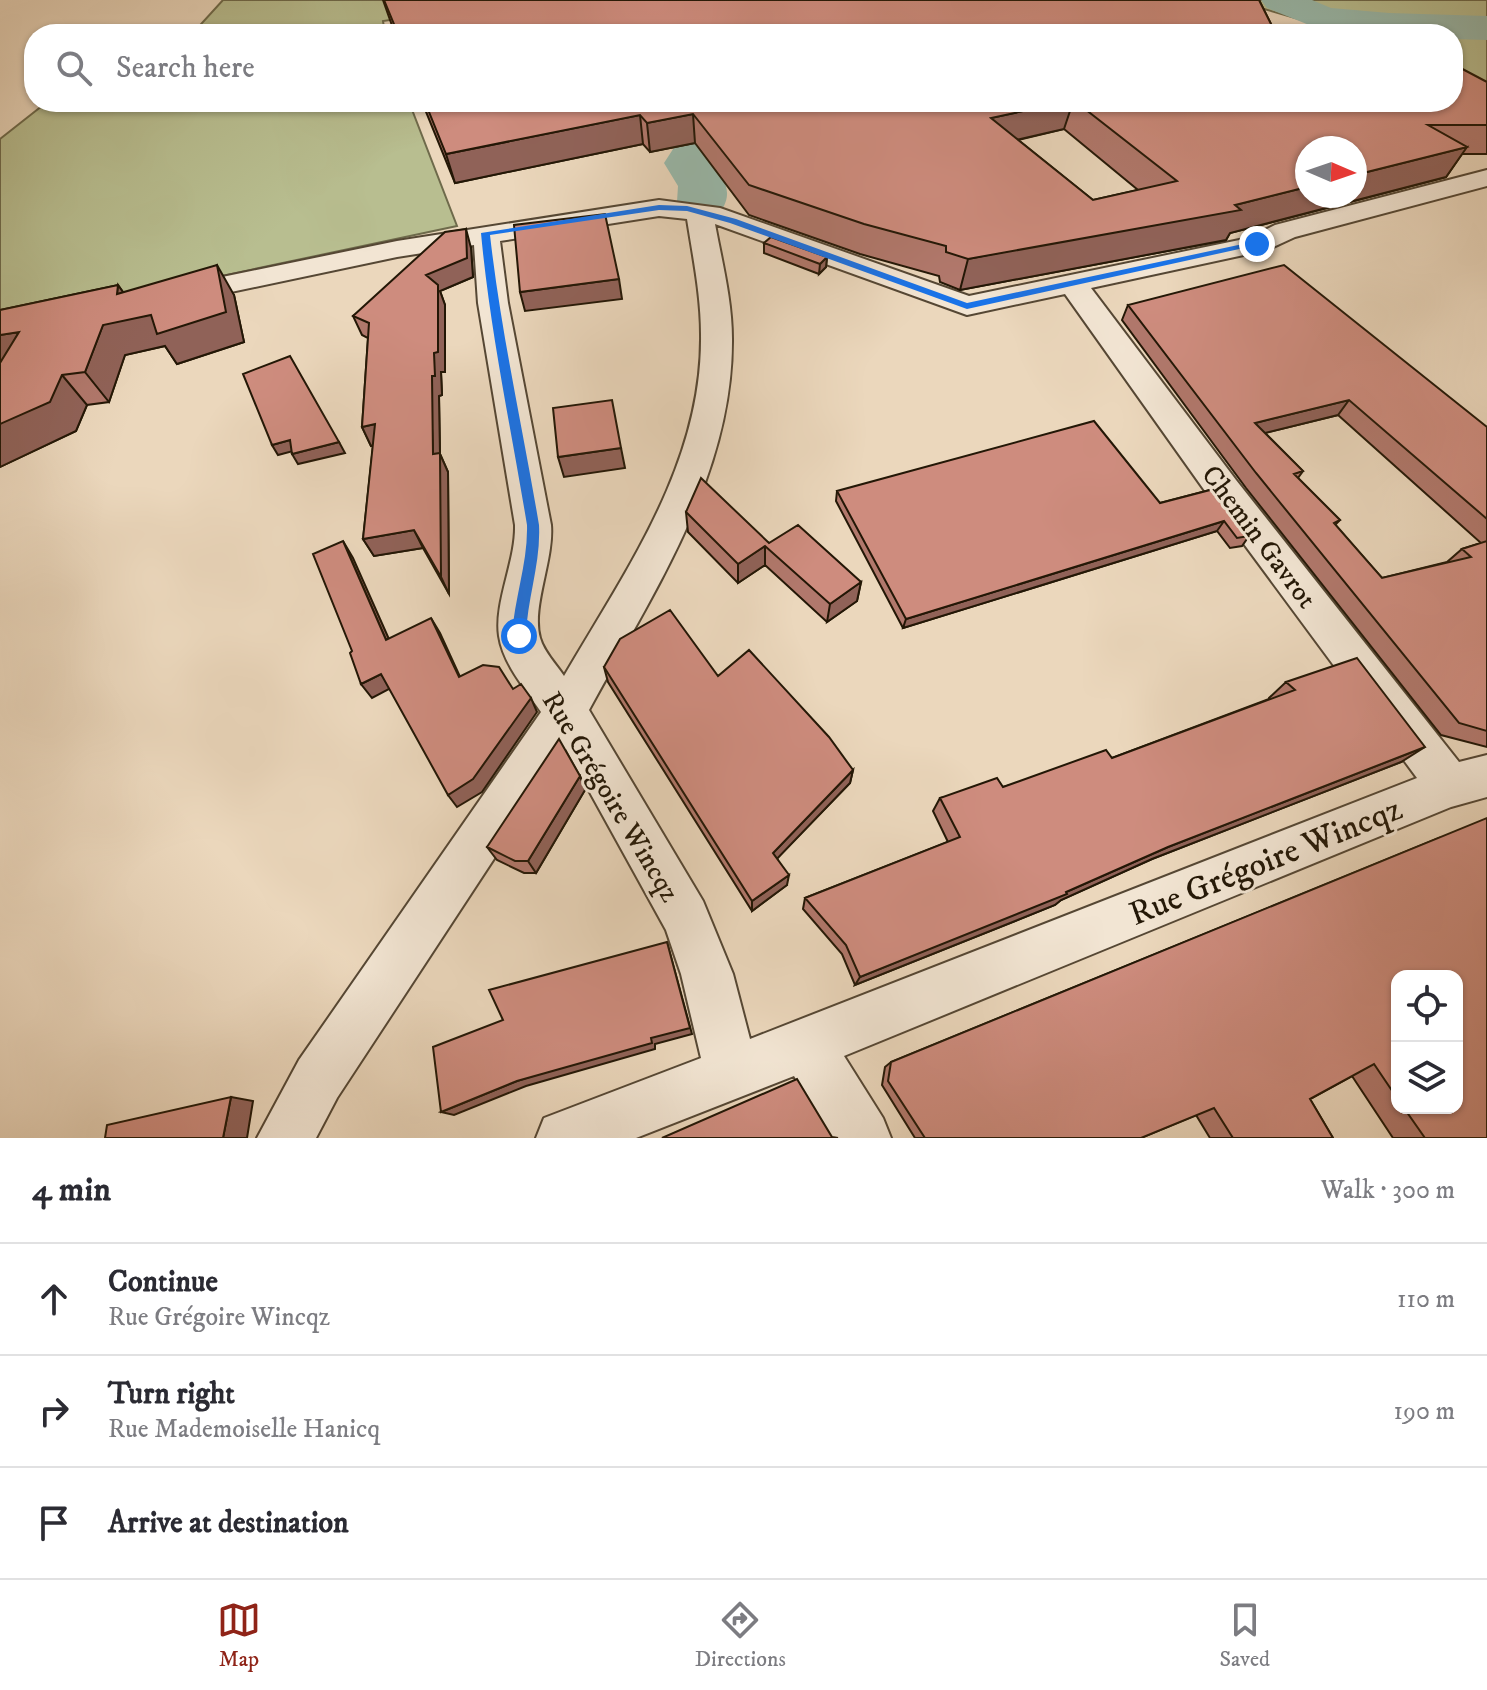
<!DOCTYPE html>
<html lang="en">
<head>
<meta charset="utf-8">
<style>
  body { margin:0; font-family:"IM FELL DW Pica",serif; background:#f2f2f3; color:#2b2b33 }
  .controls { position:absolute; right:24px; bottom:24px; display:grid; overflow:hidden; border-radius:16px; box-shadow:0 2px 6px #0004 }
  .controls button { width:72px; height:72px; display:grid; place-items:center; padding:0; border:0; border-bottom:2px solid #e1e1e2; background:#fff; color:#2b2b33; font:40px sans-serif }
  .compass { position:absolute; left:1295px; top:136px; width:72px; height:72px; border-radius:50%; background:#fff; box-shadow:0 2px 6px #0004; rotate:92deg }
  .stop { position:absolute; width:24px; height:24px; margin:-18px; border:6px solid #1a73e8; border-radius:50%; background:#fff }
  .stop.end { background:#1a73e8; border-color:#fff; box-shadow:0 2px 8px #0008 }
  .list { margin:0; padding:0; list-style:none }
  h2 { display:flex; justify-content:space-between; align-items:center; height:104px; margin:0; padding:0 32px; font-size:34px }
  h2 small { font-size:26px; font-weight:400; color:#7c7c81 }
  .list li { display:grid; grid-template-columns:52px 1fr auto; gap:24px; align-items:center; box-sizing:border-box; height:112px; padding:0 32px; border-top:2px solid #e1e1e2 }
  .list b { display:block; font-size:30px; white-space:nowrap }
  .list p { margin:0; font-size:26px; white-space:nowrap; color:#7c7c81 }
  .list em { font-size:26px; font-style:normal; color:#7c7c81 }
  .icon { flex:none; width:44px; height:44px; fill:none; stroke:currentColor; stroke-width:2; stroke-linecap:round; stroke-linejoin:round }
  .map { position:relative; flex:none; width:1487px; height:1138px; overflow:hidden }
  .search { position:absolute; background:#fff; box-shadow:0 2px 6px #0004; left:24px; right:24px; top:24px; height:88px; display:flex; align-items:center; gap:20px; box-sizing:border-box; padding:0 28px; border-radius:32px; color:#7c7c81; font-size:30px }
  .sheet { height:440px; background:#fff }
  nav { display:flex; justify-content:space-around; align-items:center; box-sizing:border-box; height:112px; border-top:2px solid #e1e1e2; background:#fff; font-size:22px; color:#7c7c81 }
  nav a { display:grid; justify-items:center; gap:4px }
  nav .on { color:#8f2418 }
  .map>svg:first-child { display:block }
  .green { fill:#b8be90; stroke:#6e6a4b; stroke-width:2 }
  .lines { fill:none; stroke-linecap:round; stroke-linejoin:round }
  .river { fill:#99baac; fill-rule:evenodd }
  .minor-casing { stroke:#554734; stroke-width:4 }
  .minor { fill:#f2e5d3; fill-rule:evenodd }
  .wall { fill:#b1786c; stroke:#231706; stroke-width:2; fill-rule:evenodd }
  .shaded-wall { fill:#906258; stroke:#231706; stroke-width:2 }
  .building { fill:#ce8c7e; stroke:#231706; stroke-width:2 }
  .route { fill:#1a73e8 }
  .labels { text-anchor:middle; stroke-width:6; stroke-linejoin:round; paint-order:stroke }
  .street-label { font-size:28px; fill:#231706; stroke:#f2e5d3 }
  .near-street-label { font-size:34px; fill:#231706; stroke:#f2e5d3 }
</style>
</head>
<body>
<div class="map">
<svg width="1487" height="1138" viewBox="0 0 1487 1138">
  <rect width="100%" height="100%" fill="#ebd7bc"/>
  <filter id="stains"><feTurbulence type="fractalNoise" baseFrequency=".0025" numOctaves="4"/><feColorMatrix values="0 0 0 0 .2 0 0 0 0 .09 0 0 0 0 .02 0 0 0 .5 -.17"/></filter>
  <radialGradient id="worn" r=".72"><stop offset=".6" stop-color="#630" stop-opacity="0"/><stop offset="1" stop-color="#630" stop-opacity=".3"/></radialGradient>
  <path class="green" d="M223,0H436L423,15L383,21L385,34H192Z
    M1233,0H1487V90L1453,70V34H1350Z
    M47,102H409L457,226L0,323V139Z"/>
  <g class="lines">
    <path class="river" d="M1261,0H1312L1331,8L1389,13L1487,16V40L1453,39V34L1324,31L1267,8Z
      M731,121L747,125L754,135L747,145L712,163C725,181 734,192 720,213L702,217L684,213L677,202L678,186L664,163L677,143Z"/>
    <defs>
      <path id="minor" d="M1487,170V186L1295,237L1267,250L1091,288L1236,480L1459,762L1487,755V797L1451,807L844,1056L883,1118L891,1138H831L794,1076L636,1138H536L544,1118L701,1058L681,974L666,930L566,749L337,1098L316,1138H257L299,1060L541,712C526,690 503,664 499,636C494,602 516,561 515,525L478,303L474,245L397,257L179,303L169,300L164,294L169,288L397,241L659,200L720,208L969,296L1249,238L1275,225ZM659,216L687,219C693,257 701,296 701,334C703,463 626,570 564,676C556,664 544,652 540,638C531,607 554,560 551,525L508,303L500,241ZM715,224L967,315L1065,294L1210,498L1417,778L750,1039L733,974L703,901L589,710C652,594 733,476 732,339C732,300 722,262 715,224Z"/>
    </defs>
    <use href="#minor" class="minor-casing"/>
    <use href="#minor" class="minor"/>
  </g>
  <path class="wall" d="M383,0H1259L1276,34H395Z
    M1487,82V154H1462L1446,177L1230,233L1226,240L960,290L940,282L939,276L860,254L749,215L695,143L650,152L643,144L455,183L422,102H1453ZM1064,129L1138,190L1093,200L1018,140Z
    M764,243L827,257L826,267L819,274L764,253Z
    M471,248L473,277L440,291L445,305V372H441L442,395L439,396L440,454L448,472L449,594L423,548L374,556L363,539L373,446H371L362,427L368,338L362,335L353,316Z
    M118,285L123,292L234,295L244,342L177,364L165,346L125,355L109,402L87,405L76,431L0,467V310Z
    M1128,305L1487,427V747L1441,735L1246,488L1122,320ZM1338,415L1481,543L1462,549L1447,562L1382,578L1335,525L1340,520L1298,478L1303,471L1265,433Z
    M1214,489L1249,536L1242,546L1230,548L1217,531L903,628L836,501L837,491L1160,503Z
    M686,512L769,543L861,582L857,601L827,622L765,565L738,583L688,532Z
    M604,667L718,676L853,770L850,783L777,858L787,885L752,911L608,682Z
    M1286,682L1401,762L1152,859L1061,900L1055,905L855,985L842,954L803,909L805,898L948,842L933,811L940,798L1003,787L1112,758L1269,699V698Z
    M580,776L585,790L536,873H524L497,860L487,847Z
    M1439,838L1487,1138H1393L1352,1076L1310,1099L1333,1138H1210L1196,1115L1141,1138H915L882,1085L885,1067L891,1062ZM1397,976L1457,1108H1397Z"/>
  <path class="shaded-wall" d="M1065,102H1073L1064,129L985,147L991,118Z
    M693,114L695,143L650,152L647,123Z
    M640,115L643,144L455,183L446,154Z
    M1467,147L1446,177L1230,233L1226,240L960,290L968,259L1235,205L1307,187V196H1355V175Z
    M466,229L471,248L473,277L440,291L445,305V372H441L442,395L439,396L440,454L448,472L449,594L441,577L433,454L426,275Z
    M827,257L826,267L819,274L820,264Z
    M217,265L234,295L244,342L177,364L165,346L125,355L109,402L85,372L103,325L117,294L118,285L139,315H151Z
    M619,279L622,299L525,311L520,292Z
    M19,332L0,368V335Z
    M62,375L87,405L76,431L0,467V424Z
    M1349,400L1338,415L1245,438L1255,423Z
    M375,424L384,443L371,446L362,427Z
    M290,440L297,450L278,455L272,445Z
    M339,442L345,453L298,464L292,454Z
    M621,448L625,468L564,477L558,457Z
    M1224,521L1217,531L903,628L906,619Z
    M414,530L423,548L374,556L363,539Z
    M343,541L353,558L396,655L386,640Z
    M765,546V565L738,583V564Z
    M861,582L857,601L827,622L830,604Z
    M431,618L440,633L467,692L459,677Z
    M381,674L391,688L372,698L361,684Z
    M531,698L537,712L482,792L457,807L448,795Z
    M1425,747L1401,762L1152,859L1061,900L1055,905L855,985L860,977L1066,892L1168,847Z
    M853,770L850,783L772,864L773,853Z
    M580,776L585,790L536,873L528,861Z
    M789,875L787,885L752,911V901Z
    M667,942L692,1034L655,1044V1049L526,1086L454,1115L441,1112L517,1081L651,1038Z
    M231,1097L253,1101L247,1138H223Z"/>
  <path class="building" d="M384,0H1259L1276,34H398Z
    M1453,64L1487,82V125H1428L1467,147L1355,175V148H1307V187L1235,205L1241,210L968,259L946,252V246L864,224L749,185L693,114L647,123L640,115L446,154L425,102H1065L991,118L1093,200L1177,181L1076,102H1453Z
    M605,214L619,279L520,292L514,225Z
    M466,229L467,258L426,275L438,285V352L434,353L435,376H432L433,454L440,453L441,577L414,530L363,539L375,424L362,427L369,323L353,316L445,232Z
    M771,237L827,257L820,264L764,243Z
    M217,265L226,312L157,334L151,315L103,325L85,372L62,375L50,402L0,424V363L19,332L0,335V310L118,285L117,294Z
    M1284,265L1487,427V519L1349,400L1255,423L1303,471L1294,474L1340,520L1334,523L1382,578L1471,557L1462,549L1487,541V731L1459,723L1256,473L1128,305Z
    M290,356L339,442L292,454L290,440L272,445L243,374Z
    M612,400L621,448L558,457L553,408Z
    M1094,421L1160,503L1214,489L1249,536L1237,538L1224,521L906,619L837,491Z
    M701,478L769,543L798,525L861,582L830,604L765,546L738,564L686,512Z
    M343,541L386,640L431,618L459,677L483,665L499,667L513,689L521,684L531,698L473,779L448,795L381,674L361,684L350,653L352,651L313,554Z
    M670,610L718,676L749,650L829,737L853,770L773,853L789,875L752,901L604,667L620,639Z
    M1357,658L1425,747L1168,847L1066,892L1067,894L860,977L846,945L805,898L960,837L940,798L997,778L1003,787L1106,750L1112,758L1295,690L1286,682Z
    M559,739L580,776L528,861H515L487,847Z
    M1487,818V1138H1425L1404,1108H1457V976H1397V1098L1374,1064L1310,1099L1333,1138H1233L1214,1108L1141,1138H925L888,1081L891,1062Z
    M667,942L690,1028L651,1038L652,1043L517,1081L441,1112L433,1047L503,1020L489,990Z
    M797,1079L832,1137L838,1138H662Z
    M231,1097L223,1138H105L107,1125Z"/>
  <path class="route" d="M659,205L687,206L736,219L967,303L1257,241L1262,244L967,309L730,223L687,211L659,210L490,235C501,333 523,429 539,525C541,563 527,599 526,636L519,642L512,636C514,599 528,563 527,525C511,428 490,331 481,233Z"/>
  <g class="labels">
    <g class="street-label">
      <text transform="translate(1260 536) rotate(53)" y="10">Chemin Gavrot</text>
      <text transform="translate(612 796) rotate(59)" y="10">Rue Grégoire Wincqz</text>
    </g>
    <g class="near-street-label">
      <text transform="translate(1265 860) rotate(-22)" y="12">Rue Grégoire Wincqz</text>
    </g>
  </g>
  <rect width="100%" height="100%" filter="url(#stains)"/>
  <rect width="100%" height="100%" fill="url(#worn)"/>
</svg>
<div class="controls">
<button><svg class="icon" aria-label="locate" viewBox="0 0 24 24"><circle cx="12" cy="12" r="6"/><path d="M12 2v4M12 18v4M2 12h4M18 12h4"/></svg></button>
<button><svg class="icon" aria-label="layers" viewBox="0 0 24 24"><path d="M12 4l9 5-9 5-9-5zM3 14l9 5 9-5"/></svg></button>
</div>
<svg class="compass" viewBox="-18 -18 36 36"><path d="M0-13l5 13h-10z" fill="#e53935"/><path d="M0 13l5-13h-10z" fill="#7c7c81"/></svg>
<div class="stop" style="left:519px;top:636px"></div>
<div class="stop end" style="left:1257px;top:244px"></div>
<div class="search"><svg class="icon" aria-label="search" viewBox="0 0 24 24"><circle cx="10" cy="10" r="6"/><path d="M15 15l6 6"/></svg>Search here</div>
</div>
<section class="sheet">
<h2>4 min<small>Walk · 300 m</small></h2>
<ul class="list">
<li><svg class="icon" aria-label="ahead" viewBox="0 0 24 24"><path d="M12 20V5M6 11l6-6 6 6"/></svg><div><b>Continue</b><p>Rue Grégoire Wincqz</p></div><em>110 m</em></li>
<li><svg class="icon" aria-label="right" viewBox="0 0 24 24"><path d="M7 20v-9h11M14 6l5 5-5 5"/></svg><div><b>Turn right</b><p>Rue Mademoiselle Hanicq</p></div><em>190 m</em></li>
<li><svg class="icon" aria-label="arrive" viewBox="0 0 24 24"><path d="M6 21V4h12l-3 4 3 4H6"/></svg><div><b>Arrive at destination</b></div></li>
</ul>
</section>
<nav>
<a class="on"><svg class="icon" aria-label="map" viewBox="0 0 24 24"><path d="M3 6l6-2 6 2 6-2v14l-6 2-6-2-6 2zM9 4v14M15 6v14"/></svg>Map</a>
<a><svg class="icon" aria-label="directions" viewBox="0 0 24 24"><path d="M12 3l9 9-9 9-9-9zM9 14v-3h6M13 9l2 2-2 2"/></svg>Directions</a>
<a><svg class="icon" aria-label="saved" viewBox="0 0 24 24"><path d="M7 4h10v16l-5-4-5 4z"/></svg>Saved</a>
</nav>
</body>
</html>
